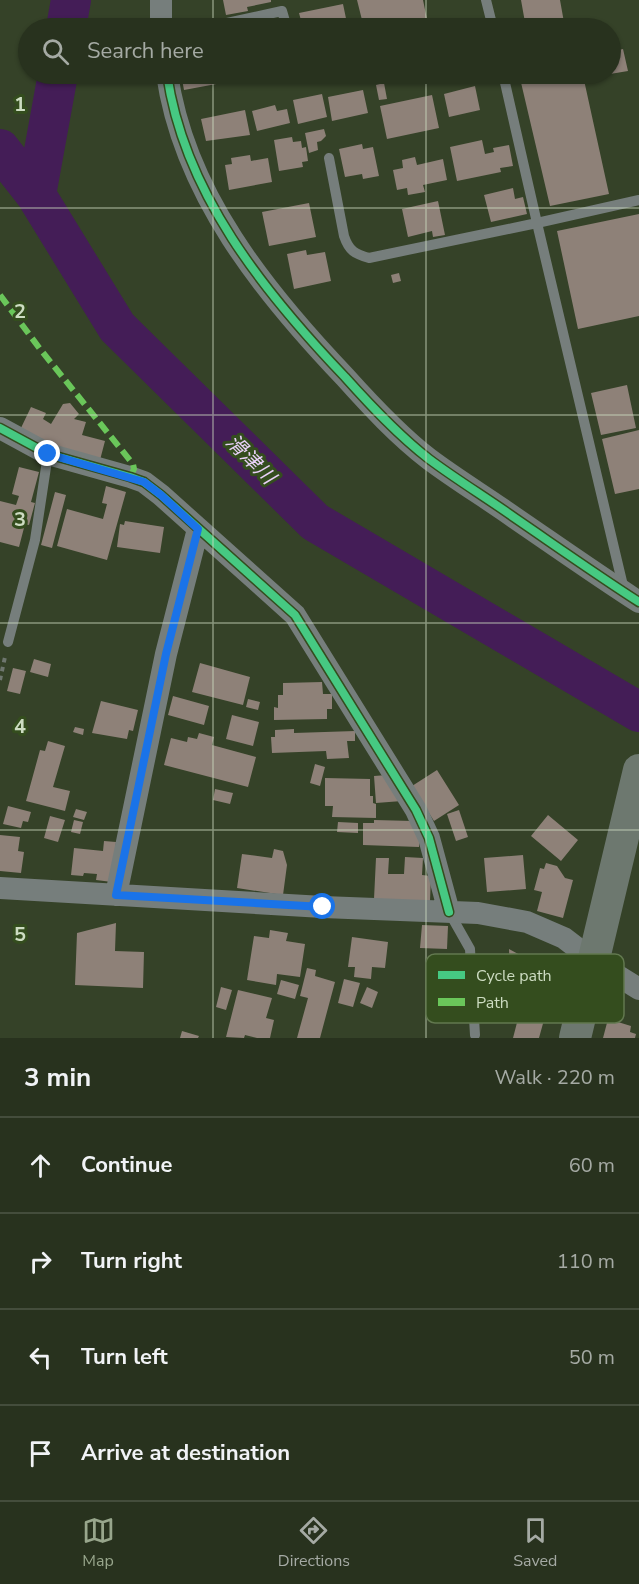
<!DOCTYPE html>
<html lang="en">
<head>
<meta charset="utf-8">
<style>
  body { margin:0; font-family:"Nunito Sans","Noto Sans JP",sans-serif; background:#343e2b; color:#f1f3f6 }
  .stop { position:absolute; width:18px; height:18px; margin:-14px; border:4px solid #1a73e8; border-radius:50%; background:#fff }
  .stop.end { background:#1a73e8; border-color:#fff; box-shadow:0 2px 6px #0008 }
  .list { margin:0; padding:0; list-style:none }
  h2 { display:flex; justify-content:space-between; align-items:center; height:78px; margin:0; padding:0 24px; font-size:26px }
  h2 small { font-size:20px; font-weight:400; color:#a5aaa4 }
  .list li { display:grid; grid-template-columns:39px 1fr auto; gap:18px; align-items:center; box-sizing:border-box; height:96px; padding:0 24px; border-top:2px solid #444d3c }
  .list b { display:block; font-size:22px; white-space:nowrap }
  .list em { font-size:20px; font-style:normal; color:#a5aaa4 }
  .icon { flex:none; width:33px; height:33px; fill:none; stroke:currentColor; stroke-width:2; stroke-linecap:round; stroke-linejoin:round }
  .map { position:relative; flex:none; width:639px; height:1038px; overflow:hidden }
  .search { position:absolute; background:#28321e; box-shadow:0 2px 4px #0004; left:18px; right:18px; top:18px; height:66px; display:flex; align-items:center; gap:15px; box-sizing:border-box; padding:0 21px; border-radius:33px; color:#a5aaa4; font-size:22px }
  .sheet { height:462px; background:#28321e }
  nav { display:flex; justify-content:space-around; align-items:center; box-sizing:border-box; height:84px; border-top:2px solid #444d3c; background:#28321e; font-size:16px; color:#a5aaa4 }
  nav a { display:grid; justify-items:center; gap:3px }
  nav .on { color:#98a68c }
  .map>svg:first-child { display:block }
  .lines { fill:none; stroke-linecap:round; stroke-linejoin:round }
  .river { stroke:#441d57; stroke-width:40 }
  .building { fill:#8e8178 }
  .path { stroke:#6e766e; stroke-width:4; stroke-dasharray:4.5 4.5; stroke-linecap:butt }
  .lane { stroke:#767e7c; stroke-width:10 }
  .street { stroke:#767e7c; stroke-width:22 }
  .secondary { stroke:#6d786f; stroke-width:32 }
  .quiet { stroke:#6ac65a; stroke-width:6; stroke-dasharray:12 6; stroke-linecap:butt }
  .cycleway-casing { stroke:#344d1e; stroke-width:11 }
  .cycleway { stroke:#46c982; stroke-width:8 }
  .route { stroke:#1a73e8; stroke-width:8 }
  .grid { fill:none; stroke:#cddcc2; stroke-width:1.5; stroke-opacity:0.55 }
  .labels { text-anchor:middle; stroke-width:6; stroke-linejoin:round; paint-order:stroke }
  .water-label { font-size:20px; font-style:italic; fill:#e9d1f8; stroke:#344d1e }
  .key { fill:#344d1e; stroke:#62784f; stroke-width:1.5 }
  .key-label { font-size:16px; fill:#cddcc2 }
  .grid-label { font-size:20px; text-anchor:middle; font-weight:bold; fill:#cddcc2; stroke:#344d1e; stroke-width:6; stroke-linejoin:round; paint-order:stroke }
</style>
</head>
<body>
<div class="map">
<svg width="639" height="1038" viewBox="0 0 639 1038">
  <rect width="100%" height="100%" fill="#354228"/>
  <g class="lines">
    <path class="river" d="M66,28L71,0
      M0,149L36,195L117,327L315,522L639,712
      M36,195L58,74"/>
  </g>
  <path class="building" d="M223,0H271V2L247,7L248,11L226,15Z
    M357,0H423L428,24L408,28H364Z
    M521,0H560L565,28H526Z
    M343,4L348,28H303L299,13Z
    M623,49L628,71L610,74V52Z
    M181,74H242L243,79L184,90Z
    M519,74H605L566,81V84L584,80L609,194L550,206Z
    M384,83L387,99L379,100L376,85Z
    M475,86L480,110L449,117L444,94Z
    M363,90L368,113L332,121L328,97Z
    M322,94L327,117L298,124L293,100Z
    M432,95L439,128L387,139L380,106Z
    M275,105L277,111L287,109L290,123L257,131L252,111Z
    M245,110L250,135L206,141L201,119Z
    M324,129L326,136L321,141L317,142L318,150L309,153L305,133Z
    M292,137L293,142L301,141L302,148L306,147L308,161L302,162L303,167L279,171L274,140Z
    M482,140L485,154L494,152L493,148L509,145L513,166L500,168L501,172L457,181L450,147Z
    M362,144L363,149L373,147L379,176L363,179L362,174L345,177L339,149Z
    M250,155L251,161L268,158L272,182L229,190L225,165L232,164L231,158Z
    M415,157L417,165L443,159L447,180L423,185L425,192L408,195L407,188L397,190L393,170L403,168L402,160Z
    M513,188L515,199L523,197L527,214L491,222L484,195Z
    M438,201L445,235L433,237L432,231L408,237L402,209Z
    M309,203L316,237L269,246L262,212Z
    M639,214V316L578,329L557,231Z
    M306,250L307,255L325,252L331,281L294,289L287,254Z
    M399,273L401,281L393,283L391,275Z
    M627,385L636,428L601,435L591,393Z
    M70,403L79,414L74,419L86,422L82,435L105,441L100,460L42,445L20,430L31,407L46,413L43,419L51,424L63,404Z
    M639,430V489L615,494L602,439Z
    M19,467L39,472L31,502L35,503L29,525L25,524L19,547L0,542V501L16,505L19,496L12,494Z
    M106,486L126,492L107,560L57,546L67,509L103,519L107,504L102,503Z
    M55,492L66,495L52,548L41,545Z
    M125,521L164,527L160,553L117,547L120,524L124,525Z
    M34,659L51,664L48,677L30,672Z
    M200,663L250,677L243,705L192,692Z
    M13,668L26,671L20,694L7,691Z
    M322,682L323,694H332V709H327V719L274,720V707L278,708V695H283V683Z
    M173,696L209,706L204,725L168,715Z
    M248,699L260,702L258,710L246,707Z
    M101,701L138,710L133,731L129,730L127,739L92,733Z
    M232,715L259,722L253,746L226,739Z
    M75,727L84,729L83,735L73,732Z
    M294,729V733L355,731V741H347L349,758L327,759L326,751L272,753L271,737H275V730Z
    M199,733L214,737L212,745L256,757L248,787L164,765L171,738L187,742L188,737L197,739Z
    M48,741L65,746L53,787L70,791L65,811L26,801L40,750L45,751Z
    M315,764L325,767L320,786L310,783Z
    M437,770L459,805L434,821L412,786Z
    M387,775L402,801L376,803L374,776Z
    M325,778L370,779V796H373V803L376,804V818L332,817L333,806H325Z
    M215,789L233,793L230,804L213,800Z
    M8,806L31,812L28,822L23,821L21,828L3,824Z
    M76,809L87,812L84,820L73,817Z
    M459,810L468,837L456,841L447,814Z
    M548,815L578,840L561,861L531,836Z
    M50,816L65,820L58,842L44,838Z
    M74,820L83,822L80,834L71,832Z
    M374,820L413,821L420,835L419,847L363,845V823H374Z
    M338,822L358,823V833L337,832Z
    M0,835L20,837L18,851L24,852L21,873L0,871Z
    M104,841L116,842L112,882L96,880L97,874L84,873L83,876L71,875L74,848L103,851Z
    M274,849L283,851L287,865L283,895L237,888L242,854L272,858Z
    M523,855L526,889L487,892L484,858Z
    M405,857L423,858L422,875L431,876L430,901L374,899L376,858H389L388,874H404Z
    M546,863L557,866L565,878L573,880L563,918L537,911L542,892L534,890L540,868L544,869Z
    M116,923L115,951L144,952L143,988L75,985L77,933Z
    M422,925L448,926L447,949L420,948Z
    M270,930L288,933L286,941L305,944L300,977L277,974L276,985L247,980L254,936L269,938Z
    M352,937L388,942L385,968L372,967L371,979L354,977L355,967H348Z
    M509,949L553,973L549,990L552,991L539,1038H513L527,984L510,979Z
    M307,968L316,970L315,976L335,982L320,1038H297L308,998L300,996Z
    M344,979L360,983L353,1007L338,1003Z
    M281,980L299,985L295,999L277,994Z
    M221,987L232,990L226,1010L216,1007Z
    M367,987L378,992L372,1008L360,1003Z
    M238,990L272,998L266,1018L274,1020L270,1038H257L245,1035L244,1038L226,1037Z
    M608,1019L631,1026L630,1032L636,1034L635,1038H603Z
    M182,1031L199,1036L198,1038H180Z"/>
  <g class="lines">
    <path class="path" d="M0,680L5,657"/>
    <path class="lane" d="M486,0L493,28
      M204,28L282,11L287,28
      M300,74L301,76L319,74
      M329,158L344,236C349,251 355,254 369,258L537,223L503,74
      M624,590L537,223L639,200
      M8,642L35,540L48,454
      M449,912L470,949L475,1035"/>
    <path class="street" d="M161,0V28
      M167,74C184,193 264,292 345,377C371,406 398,435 429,459C457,480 487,498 515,518C556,546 597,575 639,602
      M0,428L48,454L130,477L144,482L161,495L295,615L416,810L429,838L449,912
      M0,888L323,907L478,913L527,922L564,938L594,961L639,989
      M116,895L166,654L198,529"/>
    <path class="secondary" d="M575,1038L639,770"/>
    <path class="quiet" d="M0,295L40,349L133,464L134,469L130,477"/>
    <defs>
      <path id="cycleway" d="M167,74C184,193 264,292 345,377C371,406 398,435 429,459C457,480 487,498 515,518C556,546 597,575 639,602
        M0,428L48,454L130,477L144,482L161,495L295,615L416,810L429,838L449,912"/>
    </defs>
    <use href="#cycleway" class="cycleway-casing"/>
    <use href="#cycleway" class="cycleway"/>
  </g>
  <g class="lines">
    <path class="route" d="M48,454L144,482L161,495L198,529L166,654L116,895L323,907"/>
  </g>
  <path class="grid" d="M213,0V28M426,0V28M213,74V1038M426,74V1038M0,208H639M0,415H639M0,623H639M0,830H639"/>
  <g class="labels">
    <g class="water-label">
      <text transform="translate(251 459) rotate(45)" y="7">滑津川</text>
    </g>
  </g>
  <rect x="426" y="954" width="198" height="69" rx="9" class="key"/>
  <rect x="438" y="971" width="27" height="8" fill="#46c982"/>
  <rect x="438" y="998" width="27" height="8" fill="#6ac65a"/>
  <g class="key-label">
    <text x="476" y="981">Cycle path</text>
    <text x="476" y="1008">Path</text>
  </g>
  <g class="grid-label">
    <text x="20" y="111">1</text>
    <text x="20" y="318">2</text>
    <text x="20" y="526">3</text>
    <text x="20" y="733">4</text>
    <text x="20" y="941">5</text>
  </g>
</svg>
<div class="stop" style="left:323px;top:907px"></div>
<div class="stop end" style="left:48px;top:454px"></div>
<div class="search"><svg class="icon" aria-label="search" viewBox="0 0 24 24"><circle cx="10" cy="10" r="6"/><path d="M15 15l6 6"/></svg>Search here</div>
</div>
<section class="sheet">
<h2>3 min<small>Walk · 220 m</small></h2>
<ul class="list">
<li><svg class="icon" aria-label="ahead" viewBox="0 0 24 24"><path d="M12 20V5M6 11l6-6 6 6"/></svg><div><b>Continue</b></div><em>60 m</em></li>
<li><svg class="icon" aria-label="right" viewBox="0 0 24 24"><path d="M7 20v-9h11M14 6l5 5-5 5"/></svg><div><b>Turn right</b></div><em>110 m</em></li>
<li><svg class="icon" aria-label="left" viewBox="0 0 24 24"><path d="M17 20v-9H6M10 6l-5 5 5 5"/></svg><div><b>Turn left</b></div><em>50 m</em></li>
<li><svg class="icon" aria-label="arrive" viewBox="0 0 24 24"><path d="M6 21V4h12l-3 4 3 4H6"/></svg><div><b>Arrive at destination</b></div></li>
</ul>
</section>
<nav>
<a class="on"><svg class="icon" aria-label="map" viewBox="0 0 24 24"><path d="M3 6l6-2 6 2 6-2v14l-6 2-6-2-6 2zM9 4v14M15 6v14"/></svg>Map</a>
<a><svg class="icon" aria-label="directions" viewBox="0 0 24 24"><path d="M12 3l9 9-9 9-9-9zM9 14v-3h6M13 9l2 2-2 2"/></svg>Directions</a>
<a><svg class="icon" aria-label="saved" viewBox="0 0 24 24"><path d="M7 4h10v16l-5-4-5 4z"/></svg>Saved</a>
</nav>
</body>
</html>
